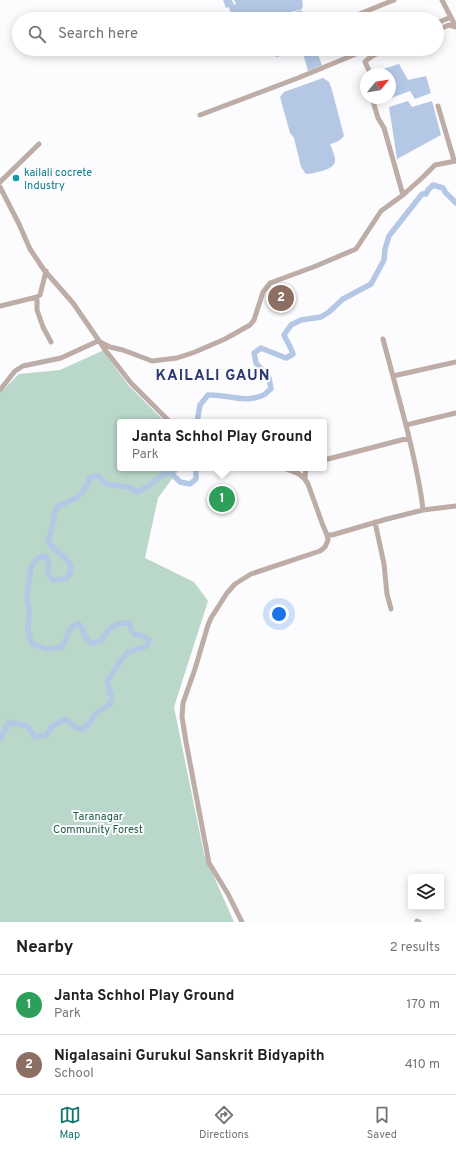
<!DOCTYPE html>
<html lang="en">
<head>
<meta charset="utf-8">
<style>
  body { margin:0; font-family:Overpass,sans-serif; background:#f6f6f6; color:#202124 }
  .controls { position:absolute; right:12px; bottom:12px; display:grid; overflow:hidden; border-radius:4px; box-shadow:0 2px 10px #0003 }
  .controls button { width:36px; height:36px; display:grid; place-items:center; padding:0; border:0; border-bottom:1px solid #e0e0e0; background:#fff; color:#202124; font:20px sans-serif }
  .compass { position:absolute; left:360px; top:68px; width:36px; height:36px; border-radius:50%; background:#fff; box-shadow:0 2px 10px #0003; rotate:60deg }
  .you { position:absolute; left:279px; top:614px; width:14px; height:14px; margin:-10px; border:3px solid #fff; border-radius:50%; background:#1a73e8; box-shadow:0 0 0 6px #1a73e833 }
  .badge { display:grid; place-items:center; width:26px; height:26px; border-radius:50%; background:#0f766e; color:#fff; font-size:13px; font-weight:700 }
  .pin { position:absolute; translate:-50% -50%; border:2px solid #fff; box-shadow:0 1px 4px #0006 }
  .popup { position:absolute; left:117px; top:419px; width:210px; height:52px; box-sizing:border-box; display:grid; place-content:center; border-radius:4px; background:#fff; filter:drop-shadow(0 1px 3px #0005); font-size:13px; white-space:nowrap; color:#757577 }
  .popup b { font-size:15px; color:#202124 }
  .popup::after { content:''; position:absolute; left:50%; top:100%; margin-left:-8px; border:8px solid transparent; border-top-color:#fff }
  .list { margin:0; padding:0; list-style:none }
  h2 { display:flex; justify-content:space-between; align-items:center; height:52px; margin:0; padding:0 16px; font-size:17px }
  h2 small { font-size:13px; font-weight:400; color:#757577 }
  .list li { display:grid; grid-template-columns:26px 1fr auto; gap:12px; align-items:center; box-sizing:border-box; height:60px; padding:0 16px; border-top:1px solid #e0e0e0 }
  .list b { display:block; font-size:15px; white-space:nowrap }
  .list p { margin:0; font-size:13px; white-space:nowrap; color:#757577 }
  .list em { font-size:13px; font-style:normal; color:#757577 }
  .icon { flex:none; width:22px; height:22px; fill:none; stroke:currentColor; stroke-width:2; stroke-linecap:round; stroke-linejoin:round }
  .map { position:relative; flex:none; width:456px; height:922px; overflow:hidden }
  .search { position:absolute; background:#fff; box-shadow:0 2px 10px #0003; left:12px; right:12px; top:12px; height:44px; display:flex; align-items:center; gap:10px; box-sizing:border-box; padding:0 14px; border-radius:22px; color:#757577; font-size:15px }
  .sheet { height:172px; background:#fff }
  nav { display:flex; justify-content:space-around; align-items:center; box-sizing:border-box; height:56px; border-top:1px solid #e0e0e0; background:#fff; font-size:11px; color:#757577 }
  nav a { display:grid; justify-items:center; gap:2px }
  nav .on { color:#0f766e }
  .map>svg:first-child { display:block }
  .green { fill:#bad8c9 }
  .water { fill:#b4c7e4 }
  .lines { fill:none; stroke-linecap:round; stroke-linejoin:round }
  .canal { stroke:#b4c7e4; stroke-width:5.5 }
  .minor { stroke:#bdada6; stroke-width:5 }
  .culture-dot { fill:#0f9aa8; stroke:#fcfbfe; stroke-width:1.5 }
  .labels { text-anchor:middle; stroke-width:4; stroke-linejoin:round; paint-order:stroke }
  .culture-label { font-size:11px; fill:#0d838f; stroke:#fcfbfe; text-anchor:start }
  .park-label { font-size:11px; fill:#216048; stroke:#fcfbfe }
  .district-label { font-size:15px; font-weight:bold; letter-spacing:1px; fill:#2a3972; stroke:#fcfbfe }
</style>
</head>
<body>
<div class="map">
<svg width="456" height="922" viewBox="0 0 456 922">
  <rect width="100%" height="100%" fill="#fcfbfe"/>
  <path class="green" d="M104,350L109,359L129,386L165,422H120V468H180L158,498L145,558L194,582L208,601L174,707L204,854L234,922H0V393L19,374L60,370Z"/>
  <path class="water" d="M223,0H232L234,5L236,4L234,0H302L303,5L302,9L266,19H232L229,7L226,8Z
    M301,10L305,19H271Z
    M273,49H300L277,57L275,56Z
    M300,49H316L322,65L308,71L302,50Z
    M399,64L408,80L426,76L431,93L415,99L410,91L386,100V98H390V74H381L380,70Z
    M323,78L329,82L332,90L344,136C340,141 335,143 330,144C336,159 340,166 322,171C316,172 311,174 306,174L301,167L294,138L290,133L280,97L284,92Z
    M408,101L412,107L432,101L441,135L397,159L389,107Z"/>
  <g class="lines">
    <path class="canal" d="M197,422L200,405L208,395C225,394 244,403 261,396C265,395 268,391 271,389L269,378L256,363L254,353L261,348L286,358L293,354C291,347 287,342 284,335L291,325L301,320L321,317L329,312L343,299L371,284L384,260L385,249L389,236L422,194H426L428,190L433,185L443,188L445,192L456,203
      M0,739L9,722L27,726L35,737L47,735L52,726L66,719L76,728L83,729L91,721L95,714L109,705L112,698L107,682L118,664L128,652L147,646L149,640L142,635H135L131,630L130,623C115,621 108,629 101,641L91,643L84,635L81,626L78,623L70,629L62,647L48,649L32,644L28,631L29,610L27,597L31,567L38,558L45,556L49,562L48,574L53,580L66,579L70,573L71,565C64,555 56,552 48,542L53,524L54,514L58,506L78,497L86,487L90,477L99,476L106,484L128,487L137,492L147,487L168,471L172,474L180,482L190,484L196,479V468"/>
    <path class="minor" d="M442,0L456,27
      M347,19L394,0
      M437,23L451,17
      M437,30L449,25L456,27
      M369,74L370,73L365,62C371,55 380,52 388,49
      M372,98L378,118L384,128L403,195
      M438,106L454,160
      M200,115L298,78L368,49
      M0,182L39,144
      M0,187L19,224L30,249L44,270L73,303L106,351L131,383L170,422
      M37,297V310L43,327L51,342
      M0,306L37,297L40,295L46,271
      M383,339L406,425
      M393,376L456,362
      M0,390L15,371L23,366L61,358L98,341L110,347L123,350L152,361L177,358L195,352L225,339L250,325L254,320L263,292L270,283L316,266L356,249L381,211L403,195L423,177L435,165L456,161
      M324,460L409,438
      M305,478L306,468
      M423,510C420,481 413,454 406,425L456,413
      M375,522L384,564L387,594L391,609
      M327,535H332L387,519L423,510L456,506
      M417,921L419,922
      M242,922L228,894L209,863L186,742L182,717L183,703L195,669L208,625L211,618L227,593L235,584L251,574L320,551L325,547L328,540L327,535L322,523L308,484C302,473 294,472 283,468"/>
  </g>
  <circle class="culture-dot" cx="16" cy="178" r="4"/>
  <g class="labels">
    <g class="culture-label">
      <text x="24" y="176">kailali cocrete<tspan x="24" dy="13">Industry</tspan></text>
    </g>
    <g class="park-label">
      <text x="98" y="820">Taranagar<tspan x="98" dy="13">Community Forest</tspan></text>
    </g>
    <g class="district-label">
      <text x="213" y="380">KAILALI GAUN</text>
    </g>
  </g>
</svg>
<div class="controls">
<button><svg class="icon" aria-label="layers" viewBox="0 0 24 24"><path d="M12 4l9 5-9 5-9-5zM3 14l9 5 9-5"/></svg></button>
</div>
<svg class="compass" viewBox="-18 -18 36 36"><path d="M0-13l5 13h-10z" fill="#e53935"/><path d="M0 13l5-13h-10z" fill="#757577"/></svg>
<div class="you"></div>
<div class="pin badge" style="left:222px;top:499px;background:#2e9e5b">1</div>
<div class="popup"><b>Janta Schhol Play Ground</b>Park</div>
<div class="pin badge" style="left:281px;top:298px;background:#8d6e63">2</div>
<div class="search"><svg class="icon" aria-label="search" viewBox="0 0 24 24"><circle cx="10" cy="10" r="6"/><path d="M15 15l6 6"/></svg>Search here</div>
</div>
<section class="sheet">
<h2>Nearby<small>2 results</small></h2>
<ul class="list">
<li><span class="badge" style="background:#2e9e5b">1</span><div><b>Janta Schhol Play Ground</b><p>Park</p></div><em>170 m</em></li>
<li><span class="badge" style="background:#8d6e63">2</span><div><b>Nigalasaini Gurukul Sanskrit Bidyapith</b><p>School</p></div><em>410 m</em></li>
</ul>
</section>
<nav>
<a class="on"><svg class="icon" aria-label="map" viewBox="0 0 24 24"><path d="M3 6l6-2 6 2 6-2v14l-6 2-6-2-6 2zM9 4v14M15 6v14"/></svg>Map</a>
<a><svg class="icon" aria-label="directions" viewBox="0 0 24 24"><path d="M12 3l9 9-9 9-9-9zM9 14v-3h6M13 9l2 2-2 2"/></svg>Directions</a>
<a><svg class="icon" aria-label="saved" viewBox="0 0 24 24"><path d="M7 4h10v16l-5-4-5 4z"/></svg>Saved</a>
</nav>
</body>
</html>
